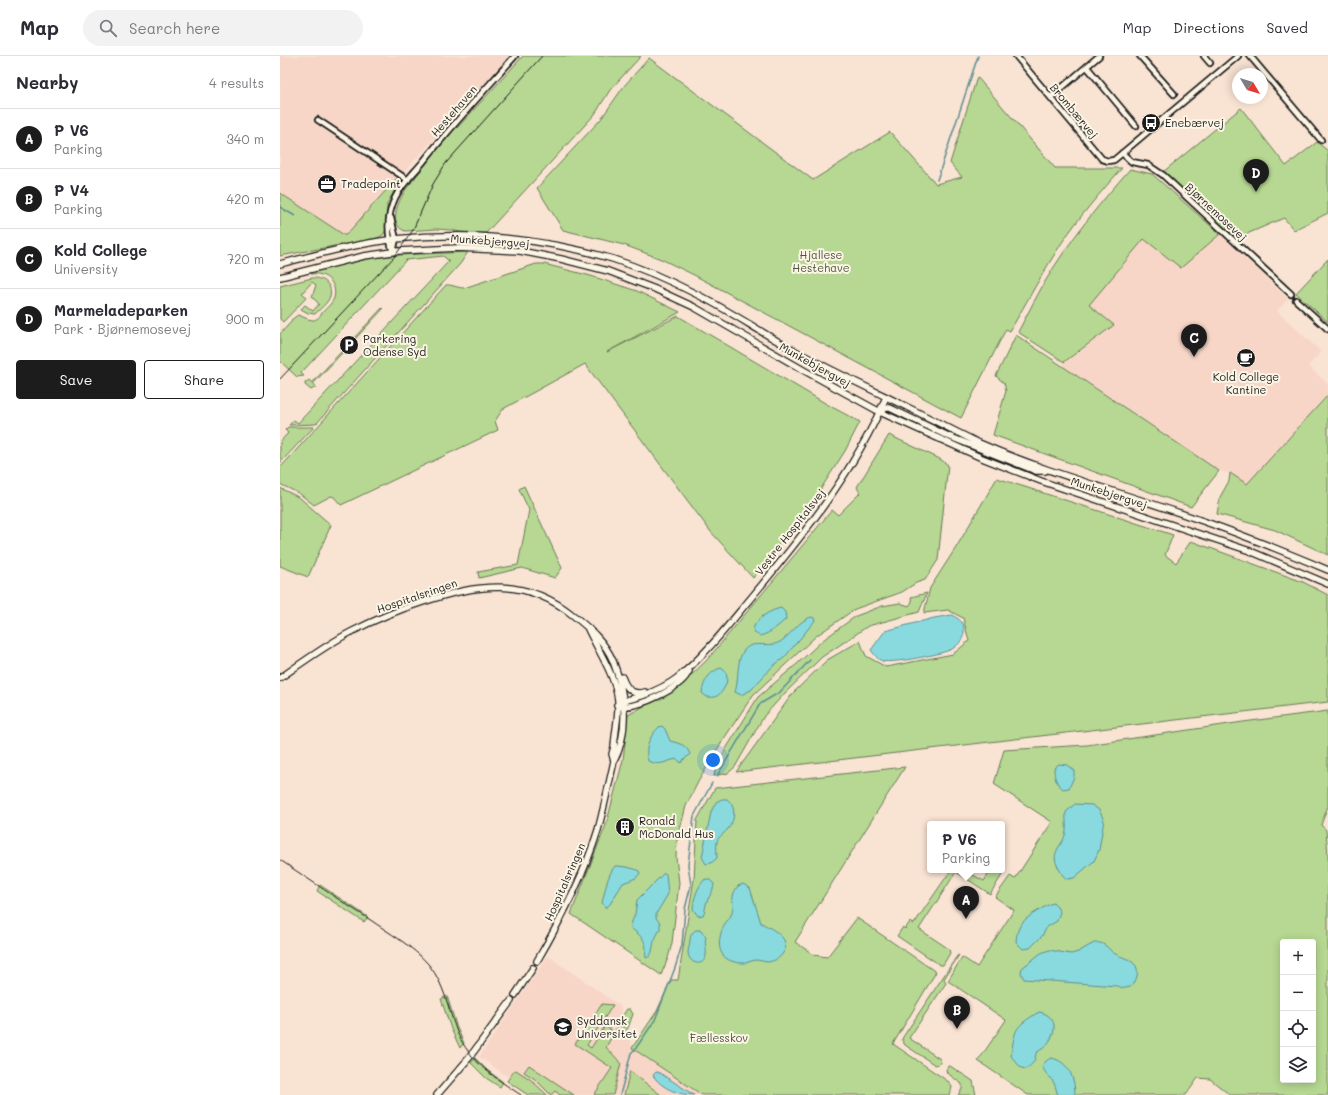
<!DOCTYPE html>
<html lang="en">
<head>
<meta charset="utf-8">
<style>
  body { margin:0; font-family:Mali,sans-serif; background:#f2f2f3; color:#2b2b33 }
  .controls { position:absolute; right:12px; bottom:12px; display:grid; overflow:hidden; border-radius:4px; box-shadow:0 2px 10px #0003 }
  .controls button { width:36px; height:36px; display:grid; place-items:center; padding:0; border:0; border-bottom:1px solid #e1e1e2; background:#fff; color:#2b2b33; font:20px sans-serif }
  .compass { position:absolute; left:952px; top:12px; width:36px; height:36px; border-radius:50%; background:#fff; box-shadow:0 2px 10px #0003; rotate:128deg }
  .you { position:absolute; left:433px; top:704px; width:14px; height:14px; margin:-10px; border:3px solid #fff; border-radius:50%; background:#1a73e8; box-shadow:0 0 0 6px #1a73e833 }
  .badge { display:grid; place-items:center; width:26px; height:26px; border-radius:50%; background:#1c1c1c; color:#fff; font-size:13px; font-weight:700 }
  .pin { position:absolute; translate:-50% -33px; filter:drop-shadow(0 1px 2px #0008) }
  .pin::after { content:''; position:absolute; top:21px; width:14px; height:12px; background:inherit; clip-path:polygon(0 0,100% 0,50% 100%) }
  .popup { position:absolute; left:647px; top:765px; width:78px; height:52px; box-sizing:border-box; display:grid; place-content:center; border-radius:4px; background:#fff; filter:drop-shadow(0 1px 3px #0005); font-size:13px; white-space:nowrap; color:#7c7c81 }
  .popup b { font-size:15px; color:#2b2b33 }
  .popup::after { content:''; position:absolute; left:50%; top:100%; margin-left:-8px; border:8px solid transparent; border-top-color:#fff }
  .list { margin:0; padding:0; list-style:none }
  h2 { display:flex; justify-content:space-between; align-items:center; height:52px; margin:0; padding:0 16px; font-size:17px }
  h2 small { font-size:13px; font-weight:400; color:#7c7c81 }
  .list li { display:grid; grid-template-columns:26px 1fr auto; gap:12px; align-items:center; box-sizing:border-box; height:60px; padding:0 16px; border-top:1px solid #e1e1e2 }
  .list b { display:block; font-size:15px; white-space:nowrap }
  .list p { margin:0; font-size:13px; white-space:nowrap; color:#7c7c81 }
  .list em { font-size:13px; font-style:normal; color:#7c7c81 }
  .actions { display:flex; gap:8px; padding:12px 16px }
  .actions a { flex:1; padding:9px 0; border:1px solid #1c1c1c; border-radius:4px; text-align:center; font-size:14px; color:#1c1c1c }
  .actions .main { background:#1c1c1c; color:#fff }
  .icon { flex:none; width:22px; height:22px; fill:none; stroke:currentColor; stroke-width:2; stroke-linecap:round; stroke-linejoin:round }
  .map { position:relative; flex:none; width:1048px; height:1039px; overflow:hidden }
  header { display:flex; align-items:center; gap:24px; box-sizing:border-box; height:56px; padding:0 20px; background:#fff; border-bottom:1px solid #e1e1e2 }
  header strong { font-size:19px }
  nav { display:flex; gap:22px; margin-inline-start:auto; font-size:14px }
  .search { width:280px; height:36px; background:#f2f2f3; display:flex; align-items:center; gap:10px; box-sizing:border-box; padding:0 14px; border-radius:22px; color:#7c7c81; font-size:15px }
  main { display:flex }
  aside { flex:1; background:#fff }
  .map>svg:first-child { display:block }
  .built { fill:#f7d6c7 }
  .green { fill:#b6d892; stroke:#697a57; fill-rule:evenodd }
  .water { fill:#89dadf; stroke:#5d8e91 }
  .lines { fill:none; stroke-linecap:round; stroke-linejoin:round }
  .stream { stroke:#5d8e91; stroke-width:1.5 }
  .minor-casing { stroke:#1c1c1c; stroke-width:8 }
  .tertiary-casing { stroke:#1c1c1c; stroke-width:8 }
  .minor { stroke:#fcf5e5; stroke-width:4.5 }
  .tertiary { stroke:#fcf5e5; stroke-width:5.5 }
  .tram { stroke:#1c1c1c; stroke-width:1 }
  .labels { text-anchor:middle; stroke-width:4; stroke-linejoin:round; paint-order:stroke }
  .street-label { font-size:11px; fill:#1c1c1c; stroke:#fcf5e5 }
  .poi-label { font-size:11px; fill:#1c1c1c; stroke:#fcf5e5; text-anchor:start }
  .park-label { font-size:11px; fill:#4a543f; stroke:#fcf5e5 }
</style>
</head>
<body>
<header>
<strong>Map</strong>
<div class="search"><svg class="icon" aria-label="search" viewBox="0 0 24 24"><circle cx="10" cy="10" r="6"/><path d="M15 15l6 6"/></svg>Search here</div>
<nav><a>Map</a><a>Directions</a><a>Saved</a></nav>
</header>
<main>
<aside>
<h2>Nearby<small>4 results</small></h2>
<ul class="list">
<li><span class="badge">A</span><div><b>P V6</b><p>Parking</p></div><em>340 m</em></li>
<li><span class="badge">B</span><div><b>P V4</b><p>Parking</p></div><em>420 m</em></li>
<li><span class="badge">C</span><div><b>Kold College</b><p>University</p></div><em>720 m</em></li>
<li><span class="badge">D</span><div><b>Marmeladeparken</b><p>Park · Bjørnemosevej</p></div><em>900 m</em></li>
</ul>
<div class="actions"><a class="main">Save</a><a>Share</a></div>
</aside>
<div class="map">
<svg width="1048" height="1039" viewBox="0 0 1048 1039">
  <rect width="100%" height="100%" fill="#f9e3d3"/>
  <filter id="ink" filterUnits="userSpaceOnUse"><feTurbulence type="fractalNoise" baseFrequency=".025" numOctaves="2"/><feDisplacementMap in="SourceGraphic" scale="8" xChannelSelector="R" yChannelSelector="G"/><feConvolveMatrix kernelMatrix="1 2 1 2 8 2 1 2 1" color-interpolation-filters="sRGB"/></filter>
  <g filter="url(#ink)">
    <path class="built" d="M0,0H230L66,179H64L0,137Z
      M940,178L1008,243L997,255L1041,296L1028,310L1048,328V339L967,428L950,417L939,415L782,309L834,269L808,249L864,183L901,212Z
      M268,900L340,950L352,992L422,1039H255L199,1001Z"/>
    <path class="green" d="M243,0H361L330,34L315,58L206,177L180,176L171,174L157,173L125,175C107,168 119,144 126,133L176,71H178Z
      M369,2L533,124L610,76L656,128L682,121L670,107L697,21L775,112H842C821,136 799,161 781,188C763,216 747,245 730,275L726,273L681,362L414,219L381,203L344,189L283,174L257,132L321,63L344,30Z
      M961,52L1006,110L1037,86L1048,95V157L1014,174L1004,162L955,183L883,116Z
      M850,113L872,118L940,178L901,212L864,183L809,249L834,269L784,306L738,276C747,259 756,241 766,224C790,184 819,148 850,113Z
      M117,122L118,128L107,148L106,174L103,179L97,182L0,200V137L64,179H66Z
      M188,196L180,208L36,368L9,369L14,364L18,367L169,205L163,200L126,204L21,317L24,320L17,321L0,305V278L12,265L11,264L18,259C22,260 28,264 33,264C37,264 40,260 42,257C46,252 52,248 54,242C58,227 45,216 31,218V216L87,203L118,199Z
      M1048,203V266L1016,237Z
      M256,208H264L311,220L357,235L400,256L327,296L398,260L550,350L580,366L565,395L535,442L473,522L431,476L305,308L223,353L215,365L218,374L61,449L54,441L51,440L34,449L20,438L0,428V412L166,229C170,228 178,232 184,232Z
      M32,222C42,221 53,228 50,240C48,247 40,253 35,258L28,257L21,253L25,249L33,255L39,248L32,241L36,229L32,226L22,237L27,241L3,266L0,263V230Z
      M102,252L103,253L33,328L36,331L31,334L25,329V327L29,324L32,327Z
      M736,279L939,415L911,451L713,379L726,335L724,327L716,320Z
      M1048,339V499L995,474L937,458L940,441L949,425L950,417L967,428Z
      M8,371H34L0,407V386L8,377L5,374Z
      M609,379L660,403L668,409L658,504L645,524L636,527L622,536L575,553L536,580L473,639L441,687L418,726L406,750L397,785L396,801L399,827L392,887L388,902L381,919L291,858L326,769L343,704L348,659L400,630L427,604L552,454L558,459L580,437L577,431Z
      M717,422L893,479L885,499L896,507L911,485L1023,526L1048,539V646L456,716L513,637L547,604L580,585L586,600L606,611L673,598L689,585L683,562L668,554L644,557L650,532L677,490Z
      M244,430L282,512L275,522L242,512L199,522L198,516L238,509L249,454L239,433Z
      M0,432L20,442L51,469L28,521L0,510Z
      M647,537L639,556L588,570L542,601L504,638L484,660L455,711L448,717L434,720L436,709L478,641L517,608L543,584L576,560L602,550L620,547L629,550L632,546L631,541Z
      M1048,655V750L1041,769L1046,774L1048,799V1039H950L930,1023L918,1022L906,1039H748L698,1005L726,964L668,925L682,901L697,911L734,854L715,841L730,820L735,823L772,766L714,728L724,694L807,689L963,666ZM1003,886H1033V1024H1003Z
      M625,711L515,886L534,899L547,901L577,862L656,916L613,988L669,1026L672,1031L670,1039H422L352,992L377,955L391,924H398L414,823L417,764L435,732Z
      M671,814H684L704,825L711,814H720L724,816L710,838L676,816L639,873L669,893L670,897L663,909H660L617,880L623,871L625,873L630,866L634,868Z
      M40,829L88,861L84,866L37,835Z
      M679,899L664,923L666,927L629,982L660,1003L661,1007L655,1009L625,989L622,984L623,981L677,900Z
      M167,940L177,972L184,987L180,992L171,973L161,943Z
      M322,948L333,949L307,989L311,992L325,970L334,976L337,972L342,976L344,972L337,968L347,953H350L353,958L348,972L339,983L333,979L326,991L341,1007L333,1039H314L332,1012L295,988Z
      M195,1002L207,1014L223,1026L220,1031L206,1022L191,1007Z
      M249,1009L294,1039H280L275,1035L271,1039L255,1023L244,1016Z
      M668,1010H670L693,1025L696,1039H678L682,1033V1028L667,1017L666,1014Z
      M236,1014L250,1023L267,1039H248L227,1025L234,1015Z
      M350,1015L381,1039H344Z"/>
    <path class="water" d="M501,552L505,556L506,563C498,570 491,577 480,580L475,577L473,573C476,562 491,554 501,552Z
      M672,559C679,563 685,567 684,575C684,582 679,589 672,593C663,598 612,608 602,605C597,603 594,598 591,594L605,575L654,562Z
      M531,561L534,562L535,564L533,567L504,602L493,610L471,634L461,639L455,636C460,623 454,594 472,589C481,587 491,591 500,586C511,579 518,565 531,561Z
      M441,612C452,618 446,634 437,640C434,642 431,641 427,641L422,637C423,625 430,615 441,612Z
      M382,670L385,673L390,685C398,687 408,689 410,699L404,703L401,707L397,703C385,705 381,711 368,705C364,691 370,680 379,671Z
      M779,708L787,709L794,715V721L789,732L783,733C776,727 774,722 774,712Z
      M442,743H447C457,751 455,765 447,774C444,778 438,780 437,786C436,790 437,797 437,802L431,807L426,808L422,801L431,756L436,746Z
      M795,748L812,749L819,754L824,764L819,794L814,805L794,822L787,823C782,820 781,816 778,811C769,795 784,790 786,775C787,769 785,762 786,756Z
      M335,810C342,810 354,812 359,815L360,817L356,822L343,827L330,848L327,851H325L322,847C325,836 327,819 335,810Z
      M384,817L386,818L388,838L376,858V862L380,867V873L374,885L372,896L370,900L366,902C365,898 366,896 366,892C365,882 358,878 351,872C351,866 353,863 355,858C356,853 356,849 357,844Z
      M425,823L430,824L434,828C433,836 431,837 428,843C425,848 426,854 423,859L418,860L413,853C414,841 417,832 425,823Z
      M463,828L470,832L481,867C491,872 513,883 503,897C499,903 494,905 488,906C484,906 480,904 476,904C472,904 468,907 464,907C438,907 435,889 444,869C446,865 450,863 451,859C454,854 452,846 453,841C453,837 456,833 458,830Z
      M773,847L777,851L780,856L777,865L767,871L762,880L750,892L743,893L736,886C737,869 743,864 756,856C762,853 766,849 773,847Z
      M416,874H420L426,881C424,887 427,893 426,899C424,912 409,908 408,897C408,893 410,888 410,884C411,879 411,877 416,874Z
      M814,887C817,887 819,886 823,888C827,890 829,893 832,896C839,901 851,902 856,910C860,917 855,932 846,932C843,933 839,930 837,930L744,923L741,917L742,912L761,897L769,894L791,898L798,896Z
      M759,956C776,959 778,974 768,987C766,991 760,994 756,997C755,1005 753,1008 746,1013L741,1012L731,1000C735,973 734,971 759,956Z
      M771,1002C789,1005 795,1023 795,1039H778C776,1035 776,1031 774,1027C767,1017 755,1010 771,1002Z
      M376,1016L380,1017L414,1039C399,1039 383,1033 374,1021L373,1019Z"/>
    <g class="lines">
      <path class="stream" d="M657,124L698,0
        M0,151L15,160
        M437,720L480,648L500,636L530,604
        M340,1039L351,997L356,992L375,964L395,912L402,889L405,853L411,829L408,809L414,760L432,727"/>
      <defs>
        <path id="minor" d="M736,0L822,103L828,105L834,104L958,0
          M860,0L894,38
          M924,0L930,7
          M970,0L1041,84
          M807,11L856,70
          M771,41L819,0
          M38,64L128,124
          M842,97L852,106L868,109L883,119L1011,238
          M111,162L116,183L113,196
          M113,196C107,178 107,159 115,142C121,129 134,117 143,106C172,69 204,35 235,0
          M1016,244L1048,273"/>
        <path id="tertiary" d="M0,208C38,198 76,188 115,183C187,175 263,182 333,203C361,212 389,224 416,238C447,253 477,274 508,291C544,311 582,329 619,347C646,360 672,374 699,387C770,418 844,437 917,463C961,478 1005,496 1048,514
          M0,221L84,200L119,195L177,192L240,195L281,203L328,215L375,233L414,251L525,315L600,356L702,402L761,425L970,495L1048,528
          M600,356L606,352H610L668,380L756,415H765
          M308,573C319,596 335,619 338,644C339,659 335,676 334,691L332,698L334,705
          M342,621C346,632 352,640 365,636
          M0,622C23,606 46,589 71,576C94,564 118,554 143,546C198,527 246,521 294,560C310,573 325,586 333,605C345,636 350,674 334,705C329,728 324,751 318,774C304,820 281,864 257,905
          M337,649C345,643 353,643 362,640C375,635 387,630 397,622C424,601 449,568 471,542C523,479 574,417 606,341
          M341,650C359,652 402,632 409,615
          M235,939L253,912
          M157,1039L189,1002L231,945"/>
      </defs>
      <use href="#minor" class="minor-casing"/>
      <use href="#tertiary" class="tertiary-casing"/>
      <use href="#minor" class="minor"/>
      <use href="#tertiary" class="tertiary"/>
      <path class="tram" d="M0,323L115,200L133,174L153,128L166,107L262,0
        M0,804C30,824 59,844 89,863C109,877 133,890 149,909C165,929 168,953 177,976C190,1006 215,1022 241,1039"/>
    </g>
  </g>
  <defs>
    <symbol id="bus-disc" viewBox="-11 -11 22 22"><circle r="9.5" fill="#1c1c1c" stroke="#fcf5e5"/><path d="M-5-6H5V4H4V6H2V4H-2V6H-4V4H-5ZM-3.5-4V0h7V-4ZM-3.5 1.2v1.5H-2V1.2ZM2 1.2v1.5H3.5V1.2Z" fill="#fff"/></symbol>
    <symbol id="office-disc" viewBox="-11 -11 22 22"><circle r="9.5" fill="#1c1c1c" stroke="#fcf5e5"/><path d="M-6-3h4V-5.5h4V-3h4V5H-6ZM-1-4.5V-3h2v-1.5ZM-6 0V1H6V0Z" fill="#fff"/></symbol>
    <symbol id="parking-disc" viewBox="-11 -11 22 22"><circle r="9.5" fill="#1c1c1c" stroke="#fcf5e5"/><path d="M-3.5-5.5H1a3.5 3.5 0 0 1 0 7H-1V5.5H-3.5ZM-1-3.4V-.6H.8a1.4 1.4 0 0 0 0-2.8Z" fill="#fff"/></symbol>
    <symbol id="cafe-disc" viewBox="-11 -11 22 22"><circle r="9.5" fill="#1c1c1c" stroke="#fcf5e5"/><path d="M-5.5-4.5H6V0H3Q3 3.5 0 3.5H-2.5Q-5.5 3.5-5.5 0ZM3-3.2v2h1.7v-2ZM-6 4.5H4V6H-6Z" fill="#fff"/></symbol>
    <symbol id="building-disc" viewBox="-11 -11 22 22"><circle r="9.5" fill="#1c1c1c" stroke="#fcf5e5"/><path d="M-4-6H4V6H1V3H-1V6H-4ZM-2.5-4.3h1.7v1.8h-1.7ZM.8-4.3h1.7v1.8H.8ZM-2.5-1h1.7V.8h-1.7ZM.8-1h1.7V.8H.8Z" fill="#fff"/></symbol>
    <symbol id="university-disc" viewBox="-11 -11 22 22"><circle r="9.5" fill="#1c1c1c" stroke="#fcf5e5"/><path d="M0-5L7-2L0 1L-7-2ZM-4 1L0 2.5L4 1V4Q0 6-4 4Z" fill="#fff"/></symbol>
  </defs>
  <g fill-rule="evenodd">
    <use href="#bus-disc" x="860" y="56" width="22" height="22"/>
    <use href="#office-disc" x="36" y="117" width="22" height="22"/>
    <use href="#parking-disc" x="58" y="278" width="22" height="22"/>
    <use href="#cafe-disc" x="955" y="291" width="22" height="22"/>
    <use href="#building-disc" x="334" y="760" width="22" height="22"/>
    <use href="#university-disc" x="272" y="960" width="22" height="22"/>
  </g>
  <g class="labels">
    <g class="street-label">
      <text transform="translate(174 55) rotate(-49)" y="4">Hestehaven</text>
      <text transform="translate(794 55) rotate(50)" y="4">Brombærvej</text>
      <text transform="translate(936 156) rotate(43)" y="4">Bjørnemosevej</text>
      <text transform="translate(210 185) rotate(4)" y="4">Munkebjergvej</text>
      <text transform="translate(535 309) rotate(29)" y="4">Munkebjergvej</text>
      <text transform="translate(829 437) rotate(18)" y="4">Munkebjergvej</text>
      <text transform="translate(510 476) rotate(-52)" y="4">Vestre Hospitalsvej</text>
      <text transform="translate(137 540) rotate(-19)" y="4">Hospitalsringen</text>
      <text transform="translate(285 826) rotate(-66)" y="4">Hospitalsringen</text>
    </g>
    <g class="poi-label">
      <text x="885" y="71">Enebærvej</text>
      <text x="61" y="132">Tradepoint</text>
      <text x="83" y="287">Parkering<tspan x="83" dy="13">Odense Syd</tspan></text>
      <text x="966" y="325" text-anchor="middle">Kold College<tspan x="966" dy="13">Kantine</tspan></text>
      <text x="359" y="769">Ronald<tspan x="359" dy="13">McDonald Hus</tspan></text>
      <text x="297" y="969">Syddansk<tspan x="297" dy="13">Universitet</tspan></text>
    </g>
    <g class="park-label">
      <text x="541" y="203">Hjallese<tspan x="541" dy="13">Hestehave</tspan></text>
      <text x="439" y="986">Fællesskov</text>
    </g>
  </g>
</svg>
<div class="controls">
<button>+</button>
<button>−</button>
<button><svg class="icon" aria-label="locate" viewBox="0 0 24 24"><circle cx="12" cy="12" r="6"/><path d="M12 2v4M12 18v4M2 12h4M18 12h4"/></svg></button>
<button><svg class="icon" aria-label="layers" viewBox="0 0 24 24"><path d="M12 4l9 5-9 5-9-5zM3 14l9 5 9-5"/></svg></button>
</div>
<svg class="compass" viewBox="-18 -18 36 36"><path d="M0-13l5 13h-10z" fill="#e53935"/><path d="M0 13l5-13h-10z" fill="#7c7c81"/></svg>
<div class="you"></div>
<div class="pin badge" style="left:686px;top:863px">A</div>
<div class="popup"><b>P V6</b>Parking</div>
<div class="pin badge" style="left:677px;top:973px">B</div>
<div class="pin badge" style="left:914px;top:301px">C</div>
<div class="pin badge" style="left:976px;top:136px">D</div>
</div>
</main>
</body>
</html>
